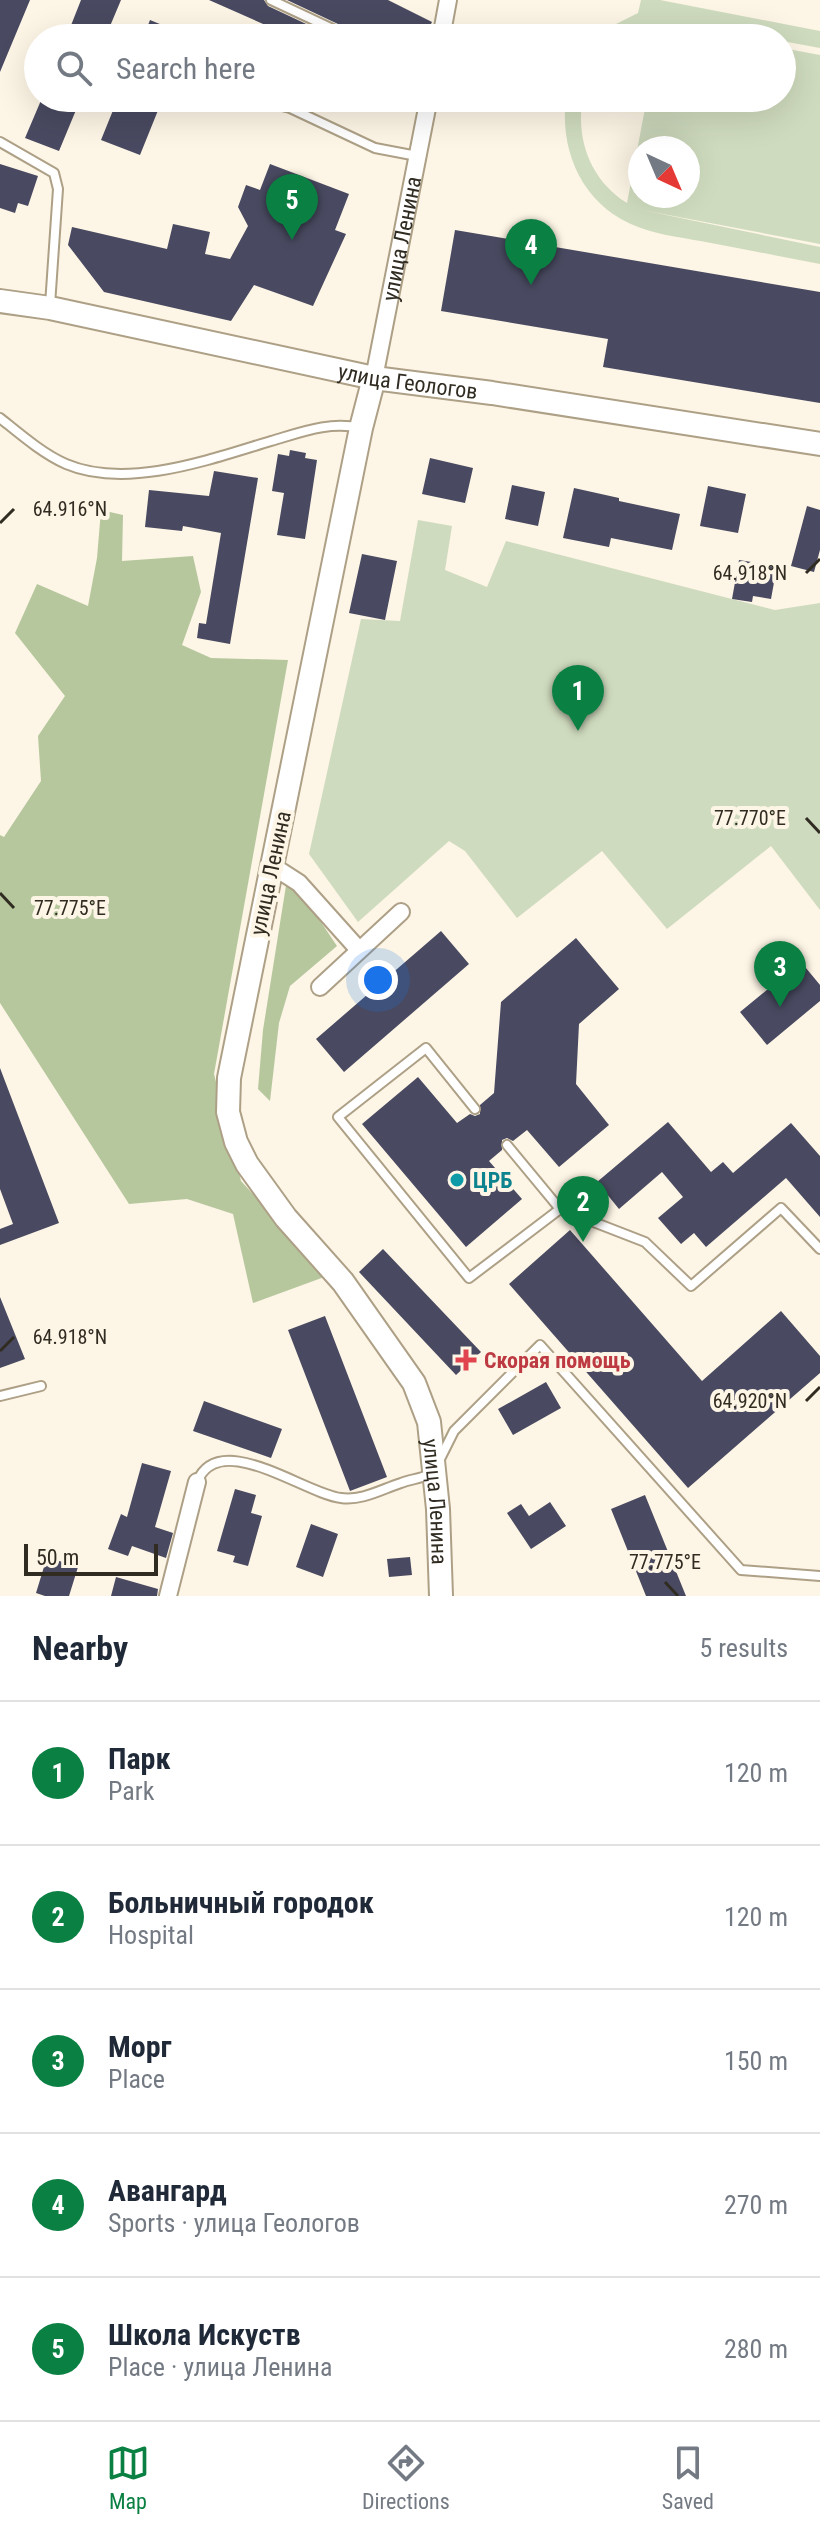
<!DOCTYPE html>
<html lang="en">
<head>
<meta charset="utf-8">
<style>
  body { margin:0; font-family:"Roboto Condensed",sans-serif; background:#f6f6f7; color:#1f2937 }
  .compass { position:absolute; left:628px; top:136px; width:72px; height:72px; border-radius:50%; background:#fff; box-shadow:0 8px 32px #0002; rotate:136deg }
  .scale { position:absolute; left:24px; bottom:20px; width:134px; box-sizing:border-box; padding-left:8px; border:4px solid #312c22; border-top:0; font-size:22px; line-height:28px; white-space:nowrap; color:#312c22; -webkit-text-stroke:6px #fdf5e5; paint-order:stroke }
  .you { position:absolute; left:378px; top:980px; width:28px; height:28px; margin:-20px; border:6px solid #fff; border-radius:50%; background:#1a73e8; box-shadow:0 0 0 12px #1a73e833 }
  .badge { display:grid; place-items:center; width:52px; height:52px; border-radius:50%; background:#0b8043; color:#fff; font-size:26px; font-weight:700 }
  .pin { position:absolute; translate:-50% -66px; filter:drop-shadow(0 2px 4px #0008) }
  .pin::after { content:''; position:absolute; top:42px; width:28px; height:24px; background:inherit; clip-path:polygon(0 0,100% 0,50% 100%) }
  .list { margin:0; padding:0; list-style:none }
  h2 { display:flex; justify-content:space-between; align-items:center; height:104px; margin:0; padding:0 32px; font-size:34px }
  h2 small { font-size:26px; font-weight:400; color:#747a83 }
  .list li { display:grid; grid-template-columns:52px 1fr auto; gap:24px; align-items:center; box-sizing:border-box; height:144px; padding:0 32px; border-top:2px solid #e0e1e3 }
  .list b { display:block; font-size:30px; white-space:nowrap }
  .list p { margin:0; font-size:26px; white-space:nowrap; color:#747a83 }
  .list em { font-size:26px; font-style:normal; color:#747a83 }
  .icon { flex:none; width:44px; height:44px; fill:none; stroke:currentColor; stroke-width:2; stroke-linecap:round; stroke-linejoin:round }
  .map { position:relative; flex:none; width:820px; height:1596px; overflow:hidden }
  .search { position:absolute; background:#fff; box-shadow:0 8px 32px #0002; left:24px; right:24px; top:24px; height:88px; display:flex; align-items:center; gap:20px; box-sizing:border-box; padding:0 28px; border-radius:44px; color:#747a83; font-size:30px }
  .sheet { height:824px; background:#fff }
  nav { display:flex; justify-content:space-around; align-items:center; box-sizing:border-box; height:112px; border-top:2px solid #e0e1e3; background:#fff; font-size:22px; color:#747a83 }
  nav a { display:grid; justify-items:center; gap:4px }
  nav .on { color:#0b8043 }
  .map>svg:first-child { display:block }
  .green { fill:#cfdbbe; fill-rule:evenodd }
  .forest { fill:#b6c79e }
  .building { fill:#494a61 }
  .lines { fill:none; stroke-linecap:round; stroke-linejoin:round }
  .lane-casing { stroke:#ada086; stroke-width:12 }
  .street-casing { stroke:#ada086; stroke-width:20 }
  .secondary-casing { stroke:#ada086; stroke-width:26 }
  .lane { stroke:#fff; stroke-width:8 }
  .street { stroke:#fff; stroke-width:16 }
  .secondary { stroke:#fff; stroke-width:22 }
  .ticks { fill:none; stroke:#312c22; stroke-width:3 }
  .culture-dot { fill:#0f9aa8; stroke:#fdf5e5; stroke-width:3 }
  .health-dot { fill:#e0444e; stroke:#fdf5e5; stroke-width:3 }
  .labels { text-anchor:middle; stroke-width:8; stroke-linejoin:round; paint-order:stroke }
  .street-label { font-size:22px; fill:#312c22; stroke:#fdf5e5 }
  .culture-label { font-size:22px; font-weight:bold; fill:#0d838f; stroke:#fdf5e5; text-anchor:start }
  .health-label { font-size:22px; font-weight:bold; fill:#be3a42; stroke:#fdf5e5; text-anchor:start }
  .ticks-label { font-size:20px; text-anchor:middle; fill:#312c22; stroke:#fdf5e5; stroke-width:8; stroke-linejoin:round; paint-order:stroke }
</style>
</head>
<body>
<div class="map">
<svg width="820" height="1596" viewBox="0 0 820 1596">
  <rect width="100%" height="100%" fill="#fdf5e5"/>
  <path class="green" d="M641,0H660L820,31V48L782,41V38H769L697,24H662L730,38H659L661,24L637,31L625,38H599L614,25L638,13Z
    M782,48L820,55V244L642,210L820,247V264C784,257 747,250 711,243C687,238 661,236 638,227C584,207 559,153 566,98H583C575,139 591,181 627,203L647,98H782ZM640,148H688V196H640Z
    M418,520L452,526L445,570L487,587L506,541L775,610L820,603V910L771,846L667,929L602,851L517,918L465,851L449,841L358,922L309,854L361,619L400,621Z"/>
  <path class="forest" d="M101,510L123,515L122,561L193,556L201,592L182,645L211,658L288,660L214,1074L241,1181L327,1276L253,1303L233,1214L187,1199L129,1204L0,1003V835L4,837L41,781L38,736L65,696L15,633L37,584L88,606L97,558Z
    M288,873L337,946L290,986L279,1023L270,1101L258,1089L263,1030Z"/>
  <path class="building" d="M0,0H30L0,72Z
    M81,0H121L105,38H66Z
    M209,0H264L268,6L336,38H295Z
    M287,0H388L432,22L424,38H359L355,32Z
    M150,20L194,38H143Z
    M42,98H81L59,151L25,138Z
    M118,98H163L140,155L101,140Z
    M0,164L38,176L28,206L18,203L15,213L0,208Z
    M270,164L349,194L335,230L346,234L313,306L254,285L231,321L104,292L68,245L72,227L167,249L173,224L210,232L205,254L230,259L248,226L238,207L246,185L260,190Z
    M455,230L820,292V403L603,367L608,339L441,311Z
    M290,450L306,453L305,458L317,460L305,539L277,535L284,493L272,491L278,454L289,456Z
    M430,458L473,468L465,503L422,494Z
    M214,471L258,478L230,644L197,638L199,623L206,624L221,533L183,526L182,531L145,527L149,490L209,496Z
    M512,485L545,492L538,526L505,519Z
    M708,486L746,494L738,533L700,526Z
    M574,488L619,498V501L680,514L672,550L611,538L609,547L563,538Z
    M807,506L820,510V550L814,572L791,566Z
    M362,554L397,561L385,620L349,613Z
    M739,560L777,566L771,599L753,596L752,602L732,599Z
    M441,931L469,964L344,1072L316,1039Z
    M576,938L619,989L579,1024L576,1084L609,1125L559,1167L527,1130L513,1141L507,1138L502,1140V1150L489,1161L522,1199L466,1247L362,1124L418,1077L457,1123L470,1114L475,1116L480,1114V1105L494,1093L501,1002Z
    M801,962L820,985V1001L767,1045L740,1012Z
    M0,1068L59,1223L0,1245V1229L13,1224L0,1189Z
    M668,1122L711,1172L723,1162L733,1173L791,1123L820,1156V1217L786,1178L706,1247L694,1233L681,1244L658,1218L683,1197L662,1172L619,1209L597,1182Z
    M570,1230L702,1381L781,1311L820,1356V1373L688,1488L509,1284Z
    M383,1249L481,1352L456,1375L359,1272Z
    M0,1297L25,1359L0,1368Z
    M325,1316L387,1477L350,1491L288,1330Z
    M546,1382L561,1408L513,1435L498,1409Z
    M204,1401L282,1429L271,1458L193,1431Z
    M142,1463L171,1471L155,1527L173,1533L166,1558L132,1546L128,1556L108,1549L121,1514L127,1517Z
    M235,1489L256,1495L251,1513L262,1516L248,1566L233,1562L235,1556L217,1551Z
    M645,1495L686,1596H646L611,1509Z
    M550,1502L566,1526L531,1549L507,1513L521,1504L529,1516Z
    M311,1524L338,1534L323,1577L296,1567Z
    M47,1557L78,1567L69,1596H45L36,1593Z
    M410,1557L412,1575L389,1577L387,1559Z
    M116,1577L158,1589L157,1596H111Z"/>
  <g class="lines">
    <defs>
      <path id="lane" d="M271,0L352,38
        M261,101L290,108L375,148L417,156
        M0,142L54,173L58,189L50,305
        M0,418C20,434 43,454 66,464C127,490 211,459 271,441C302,432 329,421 361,428
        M475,1109L426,1048L338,1117L469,1278L560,1209
        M507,1145L560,1209L645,1242L691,1286L781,1208L820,1249
        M0,1396L41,1386
        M438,1463L454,1431L540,1345L741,1570L820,1576
        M197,1482C219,1428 305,1494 341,1498C362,1501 382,1489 401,1483C411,1479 420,1479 430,1474"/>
      <g id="street">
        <path d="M441,38L448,0"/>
        <path id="s1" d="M374,378L429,98"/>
        <path d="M271,865L299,883L359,950"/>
        <path d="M320,987L401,912"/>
        <path d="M168,1596L197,1482"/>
      </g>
      <g id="secondary">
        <path id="s2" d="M0,301L50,308L374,378L492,393L820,444"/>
        <path id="s3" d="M374,378L361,428L229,1078L228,1112L236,1142L247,1164L286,1218L343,1282L414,1383L429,1422L438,1509L441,1596"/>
      </g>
    </defs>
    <use href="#lane" class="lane-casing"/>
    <use href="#street" class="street-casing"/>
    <use href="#secondary" class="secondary-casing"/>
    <use href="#lane" class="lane"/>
    <use href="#street" class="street"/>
    <use href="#secondary" class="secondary"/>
  </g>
  <path class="ticks" d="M0,523L14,509M806,573L820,559M806,818L820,833M0,893L14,908M0,1351L14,1337M806,1401L820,1387M665,1582L678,1596"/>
  <circle class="culture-dot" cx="457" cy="1180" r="8"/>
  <path class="health-dot" d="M462 1348h8v8h8v8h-8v8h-8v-8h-8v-8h8z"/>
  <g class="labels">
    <g class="street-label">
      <text dy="8" stroke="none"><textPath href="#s1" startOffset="142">улица Ленина</textPath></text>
      <text dy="8" stroke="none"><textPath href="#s2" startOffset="416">улица Геологов</textPath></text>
      <text transform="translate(270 873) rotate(-78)" y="8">улица Ленина</text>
      <text dy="8" stroke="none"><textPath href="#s3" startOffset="1202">улица Ленина</textPath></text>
    </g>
    <g class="culture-label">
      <text x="473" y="1188">ЦРБ</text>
    </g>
    <g class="health-label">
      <text x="484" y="1368">Скорая помощь</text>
    </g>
  </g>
  <g class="ticks-label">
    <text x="70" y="516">64.916°N</text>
    <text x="750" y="580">64.918°N</text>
    <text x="750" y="825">77.770°E</text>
    <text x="70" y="915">77.775°E</text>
    <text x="70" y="1344">64.918°N</text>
    <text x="750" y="1408">64.920°N</text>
    <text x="665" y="1569">77.775°E</text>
  </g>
</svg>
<svg class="compass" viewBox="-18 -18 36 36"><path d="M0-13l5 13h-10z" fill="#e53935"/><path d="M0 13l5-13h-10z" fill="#747a83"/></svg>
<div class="scale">50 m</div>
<div class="you"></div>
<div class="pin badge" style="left:578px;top:731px">1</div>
<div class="pin badge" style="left:583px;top:1242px">2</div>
<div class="pin badge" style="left:780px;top:1007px">3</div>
<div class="pin badge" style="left:531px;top:285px">4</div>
<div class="pin badge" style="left:292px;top:240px">5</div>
<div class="search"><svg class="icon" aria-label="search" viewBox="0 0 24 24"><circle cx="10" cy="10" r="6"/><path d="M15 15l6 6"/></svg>Search here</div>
</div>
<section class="sheet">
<h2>Nearby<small>5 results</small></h2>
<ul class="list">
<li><span class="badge">1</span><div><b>Парк</b><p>Park</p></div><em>120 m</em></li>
<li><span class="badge">2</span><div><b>Больничный городок</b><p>Hospital</p></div><em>120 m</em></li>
<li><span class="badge">3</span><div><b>Морг</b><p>Place</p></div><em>150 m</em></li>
<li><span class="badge">4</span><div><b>Авангард</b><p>Sports · улица Геологов</p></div><em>270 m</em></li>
<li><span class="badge">5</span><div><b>Школа Искуств</b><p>Place · улица Ленина</p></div><em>280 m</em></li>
</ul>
</section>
<nav>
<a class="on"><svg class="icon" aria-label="map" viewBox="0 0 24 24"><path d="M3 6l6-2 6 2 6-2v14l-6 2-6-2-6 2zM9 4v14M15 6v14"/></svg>Map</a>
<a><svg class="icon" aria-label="directions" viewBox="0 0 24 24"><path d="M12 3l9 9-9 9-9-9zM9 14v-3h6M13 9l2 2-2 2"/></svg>Directions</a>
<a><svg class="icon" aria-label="saved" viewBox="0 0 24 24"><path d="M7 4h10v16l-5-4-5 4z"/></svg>Saved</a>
</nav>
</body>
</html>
